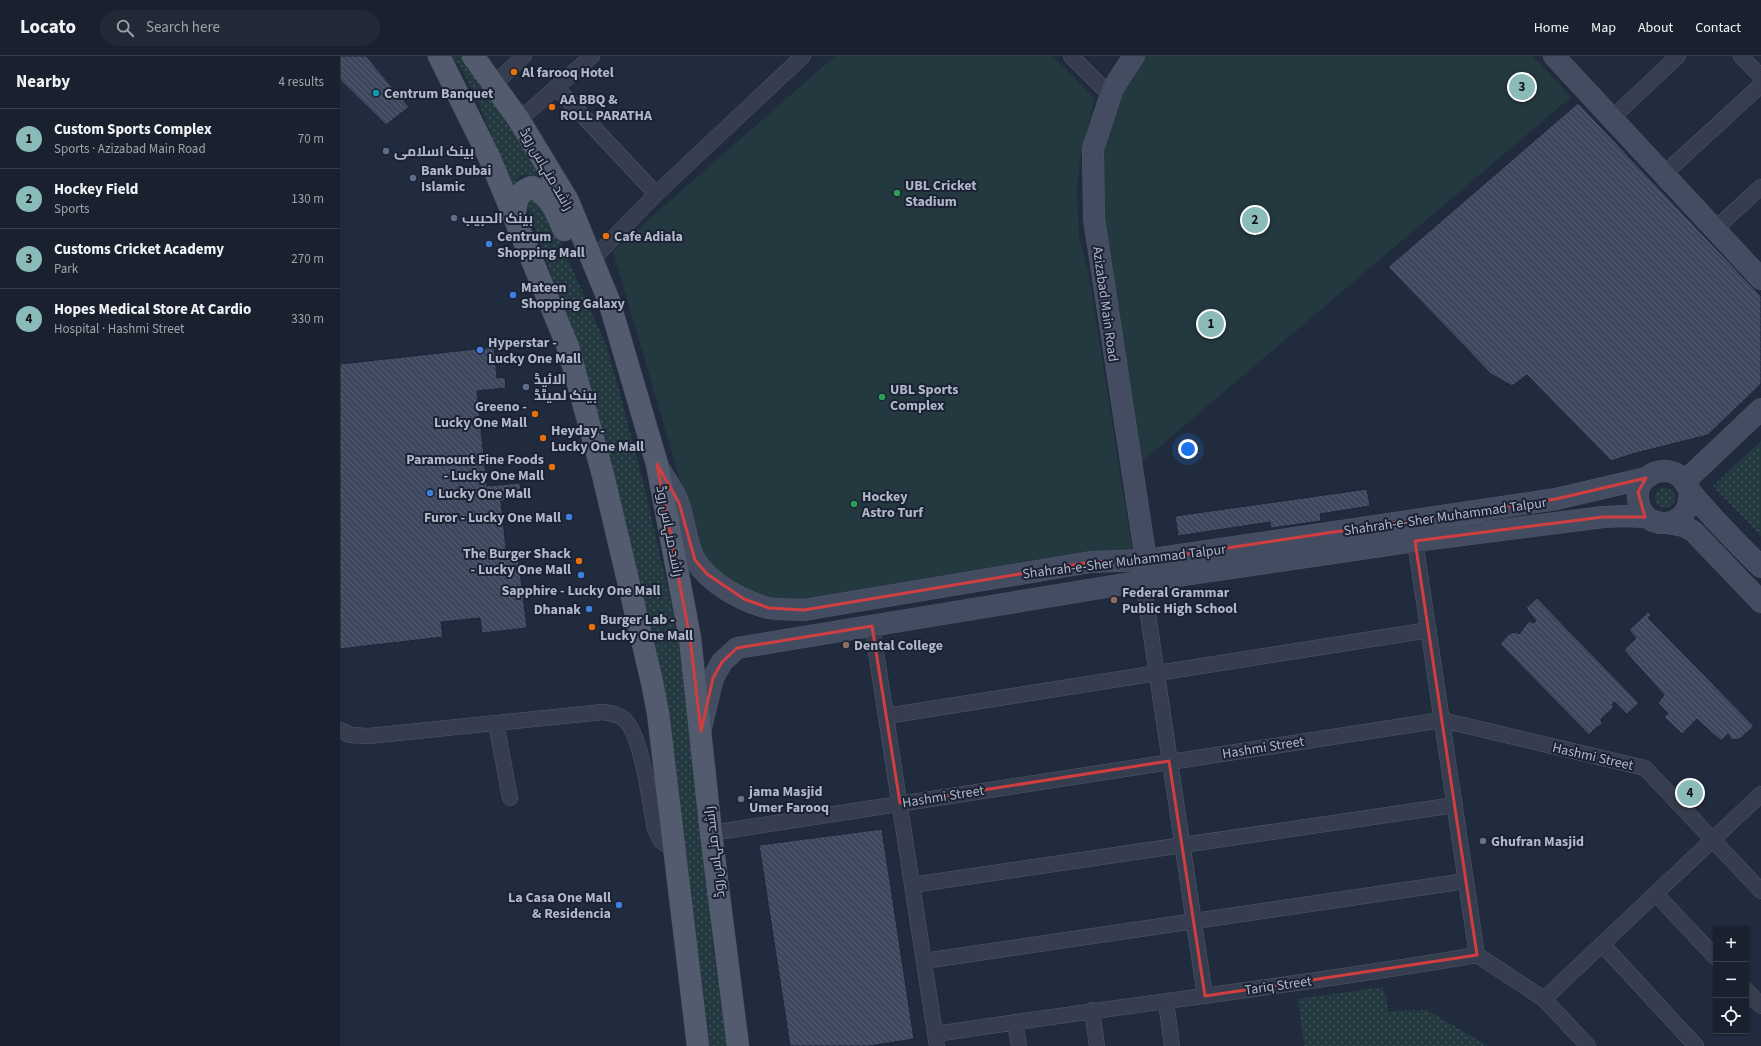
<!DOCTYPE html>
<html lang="en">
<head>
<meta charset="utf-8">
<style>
  body { margin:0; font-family:"Source Sans 3",Cairo,sans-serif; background:#222836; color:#f1f3f6 }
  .controls { position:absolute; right:12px; bottom:12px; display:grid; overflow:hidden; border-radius:0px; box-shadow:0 1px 3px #0004 }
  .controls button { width:36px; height:36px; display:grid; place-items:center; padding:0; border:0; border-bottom:1px solid #373e4a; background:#19202e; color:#f1f3f6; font:20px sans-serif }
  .you { position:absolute; left:848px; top:393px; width:14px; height:14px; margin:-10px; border:3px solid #fff; border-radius:50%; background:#1a73e8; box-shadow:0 0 0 6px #1a73e833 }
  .badge { display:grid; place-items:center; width:26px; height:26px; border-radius:50%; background:#8bbbb9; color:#111; font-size:13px; font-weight:700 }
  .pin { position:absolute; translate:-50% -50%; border:2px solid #fff; box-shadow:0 1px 4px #0006 }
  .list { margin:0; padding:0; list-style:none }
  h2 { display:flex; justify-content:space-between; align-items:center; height:52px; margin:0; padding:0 16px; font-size:17px }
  h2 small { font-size:13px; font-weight:400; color:#9fa3aa }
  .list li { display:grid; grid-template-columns:26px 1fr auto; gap:12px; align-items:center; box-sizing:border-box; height:60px; padding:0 16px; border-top:1px solid #373e4a }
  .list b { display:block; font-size:15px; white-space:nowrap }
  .list p { margin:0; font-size:13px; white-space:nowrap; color:#9fa3aa }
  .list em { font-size:13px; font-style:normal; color:#9fa3aa }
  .icon { flex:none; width:22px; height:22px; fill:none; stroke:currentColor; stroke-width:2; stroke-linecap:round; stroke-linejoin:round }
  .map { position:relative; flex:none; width:1421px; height:990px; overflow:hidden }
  header { display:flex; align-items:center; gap:24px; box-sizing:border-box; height:56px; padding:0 20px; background:#19202e; border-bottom:1px solid #373e4a }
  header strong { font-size:19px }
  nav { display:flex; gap:22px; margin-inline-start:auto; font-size:14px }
  .search { width:280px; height:36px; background:#222836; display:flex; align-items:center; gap:10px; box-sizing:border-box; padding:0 14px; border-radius:22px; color:#9fa3aa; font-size:15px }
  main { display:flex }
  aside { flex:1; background:#19202e }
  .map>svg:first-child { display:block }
  .grass { fill:url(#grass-dots) }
  .pitch { fill:#23393f }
  .building { fill:url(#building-back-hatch); stroke:#1d2435 }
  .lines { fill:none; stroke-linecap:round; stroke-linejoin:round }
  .street-casing { stroke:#515869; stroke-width:16 }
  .secondary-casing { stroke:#515869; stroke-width:22 }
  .primary-casing { stroke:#3f4657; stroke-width:23 }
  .street { stroke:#353d4e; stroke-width:15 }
  .secondary { stroke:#434c61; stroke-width:21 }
  .primary { stroke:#535c6e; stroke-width:22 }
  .marked { fill:none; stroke:#d03e40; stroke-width:3; stroke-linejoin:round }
  .food-dot { fill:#e8710a; stroke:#1b2233; stroke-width:1.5 }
  .culture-dot { fill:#0f9aa8; stroke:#1b2233; stroke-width:1.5 }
  .service-dot { fill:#5c6f8a; stroke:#1b2233; stroke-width:1.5 }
  .leisure-dot { fill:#2e9e5b; stroke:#1b2233; stroke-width:1.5 }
  .shop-dot { fill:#3f7fe0; stroke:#1b2233; stroke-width:1.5 }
  .education-dot { fill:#8d6e63; stroke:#1b2233; stroke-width:1.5 }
  .worship-dot { fill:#6b7280; stroke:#1b2233; stroke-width:1.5 }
  .labels { text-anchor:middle; stroke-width:4; stroke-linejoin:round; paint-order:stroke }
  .poi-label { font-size:14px; font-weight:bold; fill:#b1b8c9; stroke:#1b2233; text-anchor:start }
  .street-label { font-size:14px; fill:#b1b8c9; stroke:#1b2233 }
</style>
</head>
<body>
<header>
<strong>Locato</strong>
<div class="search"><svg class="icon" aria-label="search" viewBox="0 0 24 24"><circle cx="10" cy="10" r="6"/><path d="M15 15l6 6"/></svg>Search here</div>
<nav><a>Home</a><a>Map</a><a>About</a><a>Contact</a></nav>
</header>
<main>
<aside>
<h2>Nearby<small>4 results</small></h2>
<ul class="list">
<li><span class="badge">1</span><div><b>Custom Sports Complex</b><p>Sports · Azizabad Main Road</p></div><em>70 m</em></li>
<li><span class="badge">2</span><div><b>Hockey Field</b><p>Sports</p></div><em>130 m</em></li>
<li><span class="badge">3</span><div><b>Customs Cricket Academy</b><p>Park</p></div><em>270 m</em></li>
<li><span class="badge">4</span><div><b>Hopes Medical Store At Cardio</b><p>Hospital · Hashmi Street</p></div><em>330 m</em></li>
</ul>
</aside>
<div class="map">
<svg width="1421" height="990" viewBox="0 0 1421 990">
  <defs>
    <pattern id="grass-dots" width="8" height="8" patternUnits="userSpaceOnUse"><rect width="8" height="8" fill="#23393f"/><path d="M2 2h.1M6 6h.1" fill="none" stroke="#415459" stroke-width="1.8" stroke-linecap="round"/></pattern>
    <pattern id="building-back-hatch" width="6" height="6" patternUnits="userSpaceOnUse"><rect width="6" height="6" fill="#3d475e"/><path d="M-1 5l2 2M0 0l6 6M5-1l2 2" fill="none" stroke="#575f74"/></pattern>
  </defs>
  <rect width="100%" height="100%" fill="#212b3e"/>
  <path class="grass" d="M113,0H121L171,69L209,128C189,116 181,111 170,135C156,89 139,40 113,0Z
    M193,141L202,145L266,289L277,327L303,425L344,604L373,892L387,990H370L325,639L321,615L226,261L188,152L189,143Z
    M1421,385V480L1373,430Z
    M1315 442a10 10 0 1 1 20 0a10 10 0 1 1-20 0Z
    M1043,931L1049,955L1087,954L1148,990H964L958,943Z"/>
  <path class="pitch" d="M495,0H713L755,43L740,103L737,134L739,180L749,219L792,493L476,543C460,543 442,545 426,541C402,535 379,518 362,499L273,195Z
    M805,0H1193L1231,41L798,409L758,127L767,59L796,11Z"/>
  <path class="building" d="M0,0H26L69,51L46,69L0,24Z
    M1238,47L1421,240V328L1368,379L1292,398L1271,405L1187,319L1172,330L1151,318L1048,211Z
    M154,291L157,322L165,321L166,332L137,335L147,430L180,427L181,443L161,445L167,501L178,499L187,572L142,577L140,562L101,566L103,581L0,593V308Z
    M1027,433L1030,450L980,458L981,465L931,472L930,466L838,480L835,460Z
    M1197,542L1299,647L1287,658L1275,646L1272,648L1274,651L1261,663L1262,669L1257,671L1249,679L1160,588L1169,578L1175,576L1179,578L1189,565L1193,567L1196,565L1186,552Z
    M1308,556L1311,559L1308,562L1414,670L1400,683L1392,684L1388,678L1381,685L1357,663L1342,678L1324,661L1328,657L1318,647L1324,639L1284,594L1296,582L1289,574Z
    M542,773L574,983L529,990H450L419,789Z"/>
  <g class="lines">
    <defs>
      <path id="street" d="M731,0L770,39
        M1401,0L1421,21
        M153,29L184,0
        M216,31L316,138
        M1272,62L1338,0
        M179,64L252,0
        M1324,118L1421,29
        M1375,173L1421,131
        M253,203L316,138L463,0
        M1075,485L1137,899
        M803,525L865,940
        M532,570L597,990
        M546,660L1089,574
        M156,667L170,742
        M0,674L10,679L29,680L263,656C271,657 279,658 285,664C302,680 310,748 315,773L321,785L334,794
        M371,777L1102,664L1305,712L1421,835
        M572,829L1115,749
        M1316,838L1376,902
        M1262,888L1356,990
        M584,905L1126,825
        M1406,934L1421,950
        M1204,943L1421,738
        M826,945L832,990
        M752,954L757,990
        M675,966L679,990
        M596,978C776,950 957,930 1137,899L1204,943L1248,990"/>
      <path id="secondary" d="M794,0L773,32L753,93L754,163L806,504
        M1214,0L1421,223
        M320,414C326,425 336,437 339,449C345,466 346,488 355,504C370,528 402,545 428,552C439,554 453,553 464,554L751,506L806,504L1216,443L1306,422
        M1345,425L1421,353
        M1349,433C1355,475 1301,478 1298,443C1297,434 1301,425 1309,420C1317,414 1329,413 1338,419C1343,422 1345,427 1349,433C1354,441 1362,449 1368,456C1385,475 1403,493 1421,511
        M1328,467L1343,470L1353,475L1421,546
        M361,672L373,622L382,606L397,592L803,525L1075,485L1263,461L1284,460L1305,461"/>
      <path id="primary" d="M99,0L150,103L228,291L263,419L312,626L318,657L358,990
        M133,0L179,64L228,145L269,245L317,408L350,582L371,777L398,990
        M174,160C177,146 176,136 192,131C211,140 216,156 224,174"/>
    </defs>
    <use href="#street" class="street-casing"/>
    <use href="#secondary" class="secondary-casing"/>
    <use href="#primary" class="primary-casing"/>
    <use href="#street" class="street"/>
    <use href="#secondary" class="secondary"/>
    <use href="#primary" class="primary"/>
  </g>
  <path class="marked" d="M317,408L339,447L355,504L367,518L404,543L429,552L464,554L751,506L806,504L1216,443L1306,422L1298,436L1305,461H1263L1075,485L1137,899L865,940L829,705L560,747L532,570L397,592L382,606L373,622L361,675L350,582Z"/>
  <g class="food-dot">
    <circle cx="174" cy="16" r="4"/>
    <circle cx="212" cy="51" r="4"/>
    <circle cx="266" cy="180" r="4"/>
    <circle cx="195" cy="358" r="4"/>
    <circle cx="203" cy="382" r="4"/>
    <circle cx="212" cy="411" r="4"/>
    <circle cx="239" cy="505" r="4"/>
    <circle cx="252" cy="571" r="4"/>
  </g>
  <circle class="culture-dot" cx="36" cy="37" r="4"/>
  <g class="service-dot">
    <circle cx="46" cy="95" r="4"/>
    <circle cx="73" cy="122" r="4"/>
    <circle cx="114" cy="162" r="4"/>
    <circle cx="186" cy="331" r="4"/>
  </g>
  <g class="leisure-dot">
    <circle cx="557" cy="137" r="4"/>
    <circle cx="542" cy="341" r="4"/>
    <circle cx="514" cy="448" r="4"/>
  </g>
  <g class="shop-dot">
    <circle cx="149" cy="188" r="4"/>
    <circle cx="173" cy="239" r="4"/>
    <circle cx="140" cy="294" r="4"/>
    <circle cx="90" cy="437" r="4"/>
    <circle cx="229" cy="461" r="4"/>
    <circle cx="241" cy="519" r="4"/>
    <circle cx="249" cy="553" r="4"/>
    <circle cx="279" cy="849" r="4"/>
  </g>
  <g class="education-dot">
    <circle cx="774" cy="544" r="4"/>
    <circle cx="506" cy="589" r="4"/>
  </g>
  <g class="worship-dot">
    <circle cx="401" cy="743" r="4"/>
    <circle cx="1143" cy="785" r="4"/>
  </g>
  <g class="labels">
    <g class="poi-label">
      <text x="182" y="21">Al farooq Hotel</text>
      <text x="44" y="42">Centrum Banquet</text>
      <text x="220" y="48">AA BBQ &amp;<tspan x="220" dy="16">ROLL PARATHA</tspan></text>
      <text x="54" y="100">بینک اسلامی</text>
      <text x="81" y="119">Bank Dubai<tspan x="81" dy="16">Islamic</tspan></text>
      <text x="565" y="134">UBL Cricket<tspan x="565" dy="16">Stadium</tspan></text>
      <text x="122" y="167">بينک الحبيب</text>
      <text x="157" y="185">Centrum<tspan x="157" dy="16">Shopping Mall</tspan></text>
      <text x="274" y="185">Cafe Adiala</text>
      <text x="181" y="236">Mateen<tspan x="181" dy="16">Shopping Galaxy</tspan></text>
      <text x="148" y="291">Hyperstar -<tspan x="148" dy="16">Lucky One Mall</tspan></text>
      <text x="194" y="328">الائیڈ<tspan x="194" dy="16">بینک لمیٹڈ</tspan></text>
      <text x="550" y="338">UBL Sports<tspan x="550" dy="16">Complex</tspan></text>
      <text x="187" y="355" text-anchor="end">Greeno -<tspan x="187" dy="16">Lucky One Mall</tspan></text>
      <text x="211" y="379">Heyday -<tspan x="211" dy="16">Lucky One Mall</tspan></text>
      <text x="204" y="408" text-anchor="end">Paramount Fine Foods<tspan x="204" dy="16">- Lucky One Mall</tspan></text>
      <text x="98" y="442">Lucky One Mall</text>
      <text x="522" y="445">Hockey<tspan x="522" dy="16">Astro Turf</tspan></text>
      <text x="221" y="466" text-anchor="end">Furor - Lucky One Mall</text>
      <text x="231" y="502" text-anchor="end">The Burger Shack<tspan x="231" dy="16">- Lucky One Mall</tspan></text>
      <text x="241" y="539" text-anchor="middle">Sapphire - Lucky One Mall</text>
      <text x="782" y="541">Federal Grammar<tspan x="782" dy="16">Public High School</tspan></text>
      <text x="241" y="558" text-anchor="end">Dhanak</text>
      <text x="260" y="568">Burger Lab -<tspan x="260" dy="16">Lucky One Mall</tspan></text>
      <text x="514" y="594">Dental College</text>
      <text x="409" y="740">jama Masjid<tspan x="409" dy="16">Umer Farooq</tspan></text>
      <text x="1151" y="790">Ghufran Masjid</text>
      <text x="271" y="846" text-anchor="end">La Casa One Mall<tspan x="271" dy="16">&amp; Residencia</tspan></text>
    </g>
    <g class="street-label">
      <text transform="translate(207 113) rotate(60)" y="5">راشد منہاس روڈ</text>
      <text transform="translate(766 248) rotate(82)" y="5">Azizabad Main Road</text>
      <text transform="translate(1105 460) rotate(-8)" y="5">Shahrah-e-Sher Muhammad Talpur</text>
      <text transform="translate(330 475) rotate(79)" y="5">راشد منہاس روڈ</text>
      <text transform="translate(784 505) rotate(-7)" y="5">Shahrah-e-Sher Muhammad Talpur</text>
      <text transform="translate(923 691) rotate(-9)" y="5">Hashmi Street</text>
      <text transform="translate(1253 700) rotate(13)" y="5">Hashmi Street</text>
      <text transform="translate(603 740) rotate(-9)" y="5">Hashmi Street</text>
      <text transform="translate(374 796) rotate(-97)" y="5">راشد منہاس روڈ</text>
      <text transform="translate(938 929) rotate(-8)" y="5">Tariq Street</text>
    </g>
  </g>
</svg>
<div class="controls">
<button>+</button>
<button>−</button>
<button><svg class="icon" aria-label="locate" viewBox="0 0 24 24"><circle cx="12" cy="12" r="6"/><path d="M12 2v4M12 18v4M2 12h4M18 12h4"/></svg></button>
</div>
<div class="you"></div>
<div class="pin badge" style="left:871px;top:268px">1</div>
<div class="pin badge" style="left:915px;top:164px">2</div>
<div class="pin badge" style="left:1182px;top:31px">3</div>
<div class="pin badge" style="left:1350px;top:737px">4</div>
</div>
</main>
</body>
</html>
